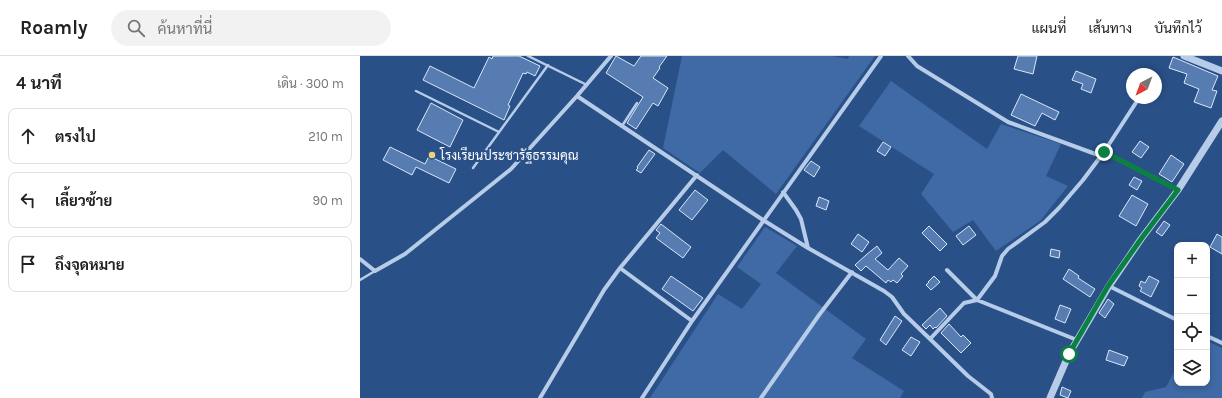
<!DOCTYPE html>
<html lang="th">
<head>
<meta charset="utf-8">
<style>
  body { margin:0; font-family:Karla,Sarabun,sans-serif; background:#f2f2f2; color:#222 }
  .controls { position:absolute; right:12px; bottom:12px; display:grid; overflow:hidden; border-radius:8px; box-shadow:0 2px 6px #0003 }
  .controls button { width:36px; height:36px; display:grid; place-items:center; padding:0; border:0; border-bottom:1px solid #e0e0e0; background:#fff; color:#222; font:20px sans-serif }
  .compass { position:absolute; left:766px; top:12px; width:36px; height:36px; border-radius:50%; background:#fff; box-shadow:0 2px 6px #0003; rotate:221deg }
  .stop { position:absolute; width:12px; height:12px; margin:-9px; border:3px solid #0b8043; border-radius:50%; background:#fff }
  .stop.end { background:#0b8043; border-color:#fff; box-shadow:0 1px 4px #0008 }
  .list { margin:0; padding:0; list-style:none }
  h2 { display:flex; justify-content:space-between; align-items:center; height:52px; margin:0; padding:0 16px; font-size:17px }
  h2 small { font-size:13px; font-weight:400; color:#767676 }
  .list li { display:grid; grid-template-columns:26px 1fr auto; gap:12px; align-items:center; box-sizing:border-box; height:56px; margin:0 8px 8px; padding:0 8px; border:1px solid #e0e0e0; border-radius:8px }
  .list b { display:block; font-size:15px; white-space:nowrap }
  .list em { font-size:13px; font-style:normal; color:#767676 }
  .icon { flex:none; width:22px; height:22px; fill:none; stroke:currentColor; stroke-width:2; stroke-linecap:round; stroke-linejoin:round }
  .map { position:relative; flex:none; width:862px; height:342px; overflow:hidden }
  header { display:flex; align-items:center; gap:24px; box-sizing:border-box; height:56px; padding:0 20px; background:#fff; border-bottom:1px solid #e0e0e0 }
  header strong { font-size:19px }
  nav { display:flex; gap:22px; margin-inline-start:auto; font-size:14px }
  .search { width:280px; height:36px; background:#f2f2f2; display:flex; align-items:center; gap:10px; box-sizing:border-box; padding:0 14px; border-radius:22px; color:#767676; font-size:15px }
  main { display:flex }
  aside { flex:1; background:#fff }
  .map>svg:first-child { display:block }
  .green { fill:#3f6aa5 }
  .building { fill:#567cb1; stroke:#dae6f7 }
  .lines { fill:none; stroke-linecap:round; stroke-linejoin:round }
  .service { stroke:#b7cce8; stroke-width:2.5 }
  .minor { stroke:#b7cce8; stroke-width:4 }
  .tertiary { stroke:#b7cce8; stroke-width:7 }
  .route { stroke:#0b8043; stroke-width:5 }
  .poi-dot { fill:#efd27e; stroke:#2a5088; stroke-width:1.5 }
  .labels { text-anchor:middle; stroke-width:4; stroke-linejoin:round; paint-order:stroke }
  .poi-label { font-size:13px; fill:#fff; stroke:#2a5088; text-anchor:start }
</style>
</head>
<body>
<header>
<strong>Roamly</strong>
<div class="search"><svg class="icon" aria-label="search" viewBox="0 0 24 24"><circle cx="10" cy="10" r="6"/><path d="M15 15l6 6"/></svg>ค้นหาที่นี่</div>
<nav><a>แผนที่</a><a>เส้นทาง</a><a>บันทึกไว้</a></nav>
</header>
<main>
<aside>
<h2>4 นาที<small>เดิน · 300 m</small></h2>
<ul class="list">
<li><svg class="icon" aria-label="ahead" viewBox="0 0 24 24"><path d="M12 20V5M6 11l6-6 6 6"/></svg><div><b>ตรงไป</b></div><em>210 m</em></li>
<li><svg class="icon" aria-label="left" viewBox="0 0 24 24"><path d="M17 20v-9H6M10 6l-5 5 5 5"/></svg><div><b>เลี้ยวซ้าย</b></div><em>90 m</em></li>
<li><svg class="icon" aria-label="arrive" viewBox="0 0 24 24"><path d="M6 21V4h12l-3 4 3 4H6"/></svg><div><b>ถึงจุดหมาย</b></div></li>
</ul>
</aside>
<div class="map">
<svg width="862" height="342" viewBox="0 0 862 342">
  <rect width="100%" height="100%" fill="#2a5088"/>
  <path class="green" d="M322,0H472L488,3L489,0H515L416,138L363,94L340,117L303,92Z
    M531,25L627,93L641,68L701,88L686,120L708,130L680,165L636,195L613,164L593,176L561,138L574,118L499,70Z
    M405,171L437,190L416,217L506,283L492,302L544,335L540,342H290L358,238L382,253L401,228L377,211Z
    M847,285L862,292V342H782L785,336L806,331L817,310V327H847Z"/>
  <path class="building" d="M133,0H159L180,10L175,20L167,16L166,18L163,17L148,49L150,50L144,64L63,24L70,10L114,32L129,1L132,3Z
    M256,0L274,10L281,0H307L299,11L300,12L293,22L308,32L298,50L293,47L276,73L267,67L283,41L246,17Z
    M658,0H677L673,18L654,13Z
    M813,1L858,20L852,34L857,35L851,52L834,46L839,33L824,27L827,18L809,12Z
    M716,15L736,23L731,37L721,33L723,28L712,24Z
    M661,38L699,56L695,64L682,57L675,70L651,59Z
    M71,47L103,64L90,91L57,74Z
    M780,85L789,91L781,102L772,96Z
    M523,86L531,91L525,100L517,95Z
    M30,91L65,108L69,100L96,113L89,127L56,111L52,119L23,104Z
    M289,94L295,98L281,117L276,114L278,112L277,111Z
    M811,99L824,108L812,126L799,118Z
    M451,105L460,111L454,121L444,114Z
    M774,121L782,125L777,134L769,129Z
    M335,134L348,144L332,164L319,154Z
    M772,139L788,148L776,170L759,160Z
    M459,141L469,145L466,154L456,150Z
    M804,165L810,169L802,180L796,176Z
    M301,168L331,191L323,202L296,182L300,177L296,174Z
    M569,170L587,188L580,195L562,177Z
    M609,170L616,179L603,189L596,180Z
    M498,178L509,186L502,196L491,188Z
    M857,178L862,181V198L850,191Z
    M517,190L522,197L515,203L528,214L539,202L548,210L541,218L543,220L537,227L533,224L531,226L528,224L526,227L506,210L501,215L495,209L506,199Z
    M691,193L700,195L699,202L690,200Z
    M709,213L719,220L718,222L735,233L730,241L703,223Z
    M311,220L343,242L333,255L302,233Z
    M574,220L580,226L571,234L566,229L569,226H568Z
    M789,220L799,225L791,241L780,235L782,232L779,230L781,225L785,227Z
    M748,243L754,248L745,262L739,257Z
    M700,249L711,253L705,267L695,263Z
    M580,252L587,260L576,272L575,271L573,273L570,269L566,273L562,269Z
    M535,260L542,265L526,289L520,284Z
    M589,268L601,281L603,279L611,287L601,297L581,277Z
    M551,281L560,286L551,300L542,294Z
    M749,294L768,301L764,310L746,304Z
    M702,331L711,335L708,342L700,339Z"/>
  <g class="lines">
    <path class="service" d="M168,0L227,29
      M56,35L139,76
      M262,70L277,47
      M113,112L188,9
      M0,224L15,215"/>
    <path class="minor" d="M548,0L557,10L648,66L741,100
      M217,40L403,164L448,192L524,235L532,241L544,258L570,283L608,320L631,338L632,342
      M744,96L818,134
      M423,136L436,154L441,163L448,192
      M0,203L15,215L45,198L151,113L217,40L251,0
      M260,212L332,265
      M587,214L617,244L635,220L642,200L648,193L685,166L699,152L723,124L744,96L779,42
      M749,230L817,264
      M847,280L862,287
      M570,283L604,247L617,244L717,284
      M180,342L244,234L260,212L337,119
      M282,342L332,265L521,0
      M401,342L459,259L492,216"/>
    <path class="tertiary" d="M824,0L862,15
      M690,342L709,298L749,230L781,183L818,134L862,65"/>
  </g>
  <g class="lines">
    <path class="route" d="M709,298L748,230L781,183L818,134L744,96"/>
  </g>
  <circle class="poi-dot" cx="72" cy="99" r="4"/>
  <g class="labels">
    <g class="poi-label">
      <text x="80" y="104">โรงเรียนประชารัฐธรรมคุณ</text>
    </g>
  </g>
</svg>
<div class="controls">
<button>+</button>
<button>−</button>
<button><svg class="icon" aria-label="locate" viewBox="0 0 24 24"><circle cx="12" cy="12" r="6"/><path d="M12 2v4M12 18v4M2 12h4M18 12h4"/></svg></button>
<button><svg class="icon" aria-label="layers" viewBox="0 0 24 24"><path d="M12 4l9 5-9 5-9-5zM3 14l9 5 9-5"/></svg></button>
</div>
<svg class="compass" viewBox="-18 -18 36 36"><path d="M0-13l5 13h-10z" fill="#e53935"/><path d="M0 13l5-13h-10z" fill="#767676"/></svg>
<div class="stop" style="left:709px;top:298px"></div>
<div class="stop end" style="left:744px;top:96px"></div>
</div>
</main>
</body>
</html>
